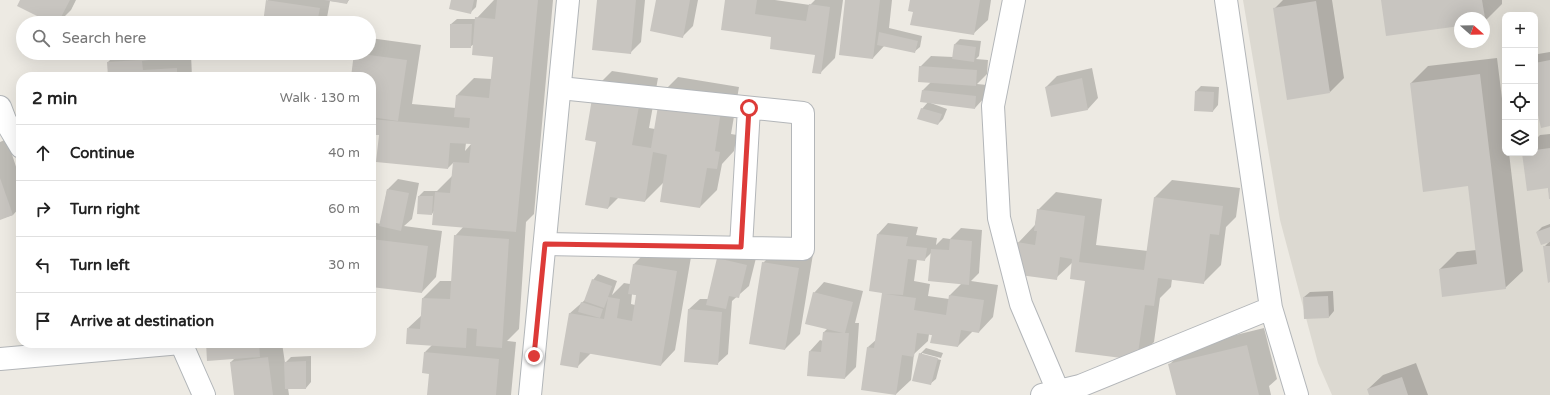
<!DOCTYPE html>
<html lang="en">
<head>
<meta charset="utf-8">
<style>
  body { margin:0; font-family:"Varela Round",sans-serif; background:#f6f6f6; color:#222 }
  .controls { position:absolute; right:12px; top:12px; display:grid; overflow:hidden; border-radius:8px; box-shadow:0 4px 16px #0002 }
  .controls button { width:36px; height:36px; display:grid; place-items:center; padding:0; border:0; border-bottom:1px solid #e0e0e0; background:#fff; color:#222; font:20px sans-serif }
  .compass { position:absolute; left:1454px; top:12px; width:36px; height:36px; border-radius:50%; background:#fff; box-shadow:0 4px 16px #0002; rotate:110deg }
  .stop { position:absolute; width:12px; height:12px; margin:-9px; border:3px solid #dd3b38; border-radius:50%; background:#fff }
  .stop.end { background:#dd3b38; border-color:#fff; box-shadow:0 1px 4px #0008 }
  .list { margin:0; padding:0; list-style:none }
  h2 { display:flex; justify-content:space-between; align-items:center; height:52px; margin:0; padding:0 16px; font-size:17px }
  h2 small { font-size:13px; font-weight:400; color:#767676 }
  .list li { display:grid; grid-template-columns:26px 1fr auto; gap:12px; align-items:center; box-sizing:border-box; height:56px; padding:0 16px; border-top:1px solid #e0e0e0 }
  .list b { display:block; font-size:15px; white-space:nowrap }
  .list em { font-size:13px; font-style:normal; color:#767676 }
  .icon { flex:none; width:22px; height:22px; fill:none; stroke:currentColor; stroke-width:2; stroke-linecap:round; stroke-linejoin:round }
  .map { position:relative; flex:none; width:1550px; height:395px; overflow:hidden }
  .search { position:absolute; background:#fff; box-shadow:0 4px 16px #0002; left:16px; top:16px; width:360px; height:44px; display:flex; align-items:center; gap:10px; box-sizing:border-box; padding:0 14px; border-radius:22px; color:#767676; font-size:15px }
  .panel { position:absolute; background:#fff; box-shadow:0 4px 16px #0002; left:16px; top:72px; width:360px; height:276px; border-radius:16px }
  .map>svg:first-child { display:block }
  .education { fill:#dcd9d1; fill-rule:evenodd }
  .shadow { fill:#0003; fill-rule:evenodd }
  .building { fill:#c8c5c0 }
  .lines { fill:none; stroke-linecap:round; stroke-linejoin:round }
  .minor-casing { stroke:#b3b6b9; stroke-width:24 }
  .secondary-casing { stroke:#b2b6b9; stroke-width:24 }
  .minor { stroke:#fff; stroke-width:22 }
  .secondary { stroke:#fff; stroke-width:22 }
  .route { stroke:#dd3b38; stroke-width:5 }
</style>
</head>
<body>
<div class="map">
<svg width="1550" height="395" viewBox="0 0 1550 395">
  <rect width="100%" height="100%" fill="#edeae3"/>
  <path class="education" d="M1243,0H1550V395H1332L1318,363L1280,220ZM1505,15H1535V153H1505ZM1460,18H1484V42H1460Z"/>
  <path class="shadow" d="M22,0H76L71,10L58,23H53Z
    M268,0H349L347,3L330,1L326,23H264Z
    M452,0H477L476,7L470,13Z
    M494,0H553L534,214L526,222L519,329L507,341L516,342L511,395H428L430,373L425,352L432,345L408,328L422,315L423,298L440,281H452L455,236L464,226L434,211L432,214L419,196L424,191H437L452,176L454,162L448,168L380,135L371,134V77H352L355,53H369L370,38L421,45L412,104L456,108L457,95L474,78L492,79L494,56L474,44L470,47L451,24L457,19H476ZM466,143H472L465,151Z
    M598,0H645L641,42L630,53Z
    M657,0H698L693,26L682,37Z
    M726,0H775L810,5L815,0H843L835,58L820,73L816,54L772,36Z
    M846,0H892L889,28L922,36L920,47L914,52L885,45L873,58Z
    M911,0H991L988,20L973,34L914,11Z
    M1283,0H1332L1344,78L1330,92L1274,9Z
    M1382,0H1502V4L1485,21L1484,18H1460V25Z
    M960,39L981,41L979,56L976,59L988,60L987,74L977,84L987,85L985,97L975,108L928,102L947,109L943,119L938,124L922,109L928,102L921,101L923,90L931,82L920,67L931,56L953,57L955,44Z
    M1550,52V125L1535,98V58L1538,54Z
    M117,53H189L188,54H191L192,77H109L108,62Z
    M1497,58L1505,123V153H1509L1523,271L1505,288L1440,269L1457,252L1477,250L1469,185L1411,83L1428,66Z
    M1092,68L1098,98L1088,109L1046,87L1057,76Z
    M612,71L658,78L649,128L655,129L661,94L678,77L739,87L731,134L737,135L734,151L722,164L717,190L700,207L664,182L645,201L619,197L608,208L597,141L595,88Z
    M1201,86L1219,87L1218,105L1213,111L1196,91Z
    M1550,134V199L1548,187L1523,153H1535V140L1540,135Z
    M7,139L21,182V206L13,215L0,219V142Z
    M398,179L419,183L412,219L404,226L442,231L436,277L422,292L371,286V222L381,224L387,190Z
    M1172,180L1240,188L1236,217L1226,227L1221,265L1203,283L1172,279L1171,287L1160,298L1154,342L1137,359L1073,262L1056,278L1018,243L1035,225L1038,210L1056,192L1102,199L1096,245L1148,251L1155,197Z
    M888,223L918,227L916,235L937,238L936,245L943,238L950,239L961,228L982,230L979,273L971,281L998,285L993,317L979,332L973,331L958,346L929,334L928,341L914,354L911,380L896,394L868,347L877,339L885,292L870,290L878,234ZM931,253L962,283L950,295L949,299L928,296L930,284L914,281L917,259L924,260Z
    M1550,224V281L1544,247L1550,241L1537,232L1542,227Z
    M729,248L757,254L749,286L732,301L728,354L717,364L689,309L700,299H709L718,259Z
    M778,248L813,254L800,334L785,349L763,263Z
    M648,250L691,257L675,350L661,365L591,353L577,367L569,314L586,299L593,280L598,274L617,281L612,295L624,283L630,284L634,264ZM632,294L637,295L635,305L631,304Z
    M824,282L863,291L855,323H859L856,367L845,378L808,375L810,351L820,340L823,341L824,332L828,328L814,293Z
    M1333,291L1334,311L1329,317L1304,297L1310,292Z
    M1264,328L1277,379L1269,386L1271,395H1177L1170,364L1187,347Z
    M207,343H282L285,363L291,357L311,356V382L306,388H288L289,395H235L231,362L235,358Z
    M926,348L943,353L941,358L922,353V355L941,360L936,379L930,384L920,354Z
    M1416,363L1428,395H1371L1368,389L1383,375Z"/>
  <path class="building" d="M20,0H70L58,23H51L17,6Z
    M266,0L320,8L317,23H263Z
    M324,0H348L347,4Z
    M451,0H474L471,14L449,9Z
    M497,0H538L516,232L432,225L435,192L450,193L453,162L469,163L471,144L450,143L448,169L376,162L379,135H371V119L469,128L470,118L454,117L456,95L489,98L493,57L472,55L475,17L495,19Z
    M597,0H636L631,54L592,50Z
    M656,0H690L683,38L650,31Z
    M725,0H757L755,14L806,21L809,4L830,7L821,74L812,73L815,55L770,49L771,37L721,30Z
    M845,0H880L873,59L839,55Z
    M910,0H980L974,35L910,25L913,12L908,11Z
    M1381,0H1482L1485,18H1460V26L1386,36Z
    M1316,1L1330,93L1287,100L1273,8Z
    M450,24H472L471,48H450Z
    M879,32L918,41L915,53L877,45Z
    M954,44L976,47L974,62L952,59Z
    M139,53H191V54L142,61L143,70L177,68V77H108L107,62L140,60Z
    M354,53L407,60L398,121L371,117V77H351Z
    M1550,60V126L1541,128L1535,102V63Z
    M919,66L977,70L976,86L918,82Z
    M1480,74L1506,289L1442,297L1439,269L1477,264L1468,186L1423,192L1410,83Z
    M1082,78L1088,110L1051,117L1045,87Z
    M594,87L641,95L632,145L651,148L660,94L722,104L715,151L720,152L717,169L707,168L700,208L660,202L667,155L653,152L645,202L610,197L608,209L585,205L596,142L585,140Z
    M922,90L976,96L975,109L920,102Z
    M1195,91L1214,92L1213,112L1194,111Z
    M921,108L942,114L938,125L917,119Z
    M1550,148V199H1549L1548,188L1527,191L1522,153H1535V150Z
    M0,178L13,215L0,220Z
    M387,189L409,193L401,231L379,226Z
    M418,196H433L432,215L417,214Z
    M1154,197L1223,206L1219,235L1210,234L1204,284L1158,278L1154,306L1145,305L1137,360L1075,352L1085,281L1070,279L1072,259L1060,257L1057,280L1013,274L1017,242L1035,245L1037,231H1034L1037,209L1085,216L1079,262L1144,270Z
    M1550,227V242L1541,245L1536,232Z
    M877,234L908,237L906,246L927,248L925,261L908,259L903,295L885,294L916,298L914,310L946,315L949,295L984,300L979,333L961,330L958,347L930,343L932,335L917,333L914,357L902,355L896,395L861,390L867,347L874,348L882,293L869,291Z
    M454,235L509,239L502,348L476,346L477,329L467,328L466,348L406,344L407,328L420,329L422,298L450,299Z
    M371,239L428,246L422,293L371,287Z
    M950,239L972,241L969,285L928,281L931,249L949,250Z
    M1543,246H1550V282L1548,283Z
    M717,258L747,265L739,298L729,296L726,309L706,305Z
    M762,262L799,268L785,350L749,344Z
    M633,264L677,271L661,366L580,352L578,368L560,365L569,313L604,319L608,298L604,308L584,301L592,279L612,286L608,297L620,299L617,318L632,321L636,295L628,294Z
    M813,292L853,302L845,333H849L845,379L807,376L809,351L821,352L823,332L843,333L805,324Z
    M1328,296L1329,318L1304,319L1303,297Z
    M581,302L603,309L600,318L578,312Z
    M688,309L722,312L718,365L684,362Z
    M206,343H259L260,357L207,361Z
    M1247,345L1259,395H1176L1168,364Z
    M424,352L499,359L496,395H427L429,374L422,373Z
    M919,353L938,358L931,385L912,381Z
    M268,357L273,395H234L230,362Z
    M306,361V389H285L284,362Z
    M1402,377L1408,395H1369L1367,389Z"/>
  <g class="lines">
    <defs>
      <path id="minor" d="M1014,0L993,106L999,218L1021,304L1058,391
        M1226,0L1271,308L1297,395
        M545,244L803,249V113L560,88
        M741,247L749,108
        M0,359L181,343
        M1042,395L1080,386L1271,308"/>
      <path id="secondary" d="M0,107L5,120L21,147
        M181,343L204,395
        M530,395L568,0"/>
    </defs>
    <use href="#minor" class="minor-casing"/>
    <use href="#secondary" class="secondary-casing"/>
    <use href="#minor" class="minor"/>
    <use href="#secondary" class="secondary"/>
  </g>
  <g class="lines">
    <path class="route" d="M534,356L545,244L741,247L749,108"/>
  </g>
</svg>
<div class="controls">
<button>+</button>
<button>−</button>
<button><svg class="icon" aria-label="locate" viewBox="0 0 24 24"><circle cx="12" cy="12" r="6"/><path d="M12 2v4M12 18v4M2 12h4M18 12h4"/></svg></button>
<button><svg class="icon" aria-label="layers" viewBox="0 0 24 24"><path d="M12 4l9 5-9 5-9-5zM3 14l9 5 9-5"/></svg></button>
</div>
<svg class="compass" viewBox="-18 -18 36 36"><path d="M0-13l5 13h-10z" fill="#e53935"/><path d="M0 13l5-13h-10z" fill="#767676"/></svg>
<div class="stop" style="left:749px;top:108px"></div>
<div class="stop end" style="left:534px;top:356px"></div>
<div class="search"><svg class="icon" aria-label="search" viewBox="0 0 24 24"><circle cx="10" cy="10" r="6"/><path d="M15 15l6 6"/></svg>Search here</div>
<section class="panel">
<h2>2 min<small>Walk · 130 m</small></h2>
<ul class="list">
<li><svg class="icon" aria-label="ahead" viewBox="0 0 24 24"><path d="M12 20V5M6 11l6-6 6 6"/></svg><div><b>Continue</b></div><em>40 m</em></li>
<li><svg class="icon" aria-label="right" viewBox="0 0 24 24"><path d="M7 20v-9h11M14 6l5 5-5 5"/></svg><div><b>Turn right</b></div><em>60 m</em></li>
<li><svg class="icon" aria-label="left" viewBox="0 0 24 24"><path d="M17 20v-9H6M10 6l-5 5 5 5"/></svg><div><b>Turn left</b></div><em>30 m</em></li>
<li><svg class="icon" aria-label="arrive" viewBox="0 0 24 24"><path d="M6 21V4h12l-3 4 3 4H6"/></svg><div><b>Arrive at destination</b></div></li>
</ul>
</section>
</div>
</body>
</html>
